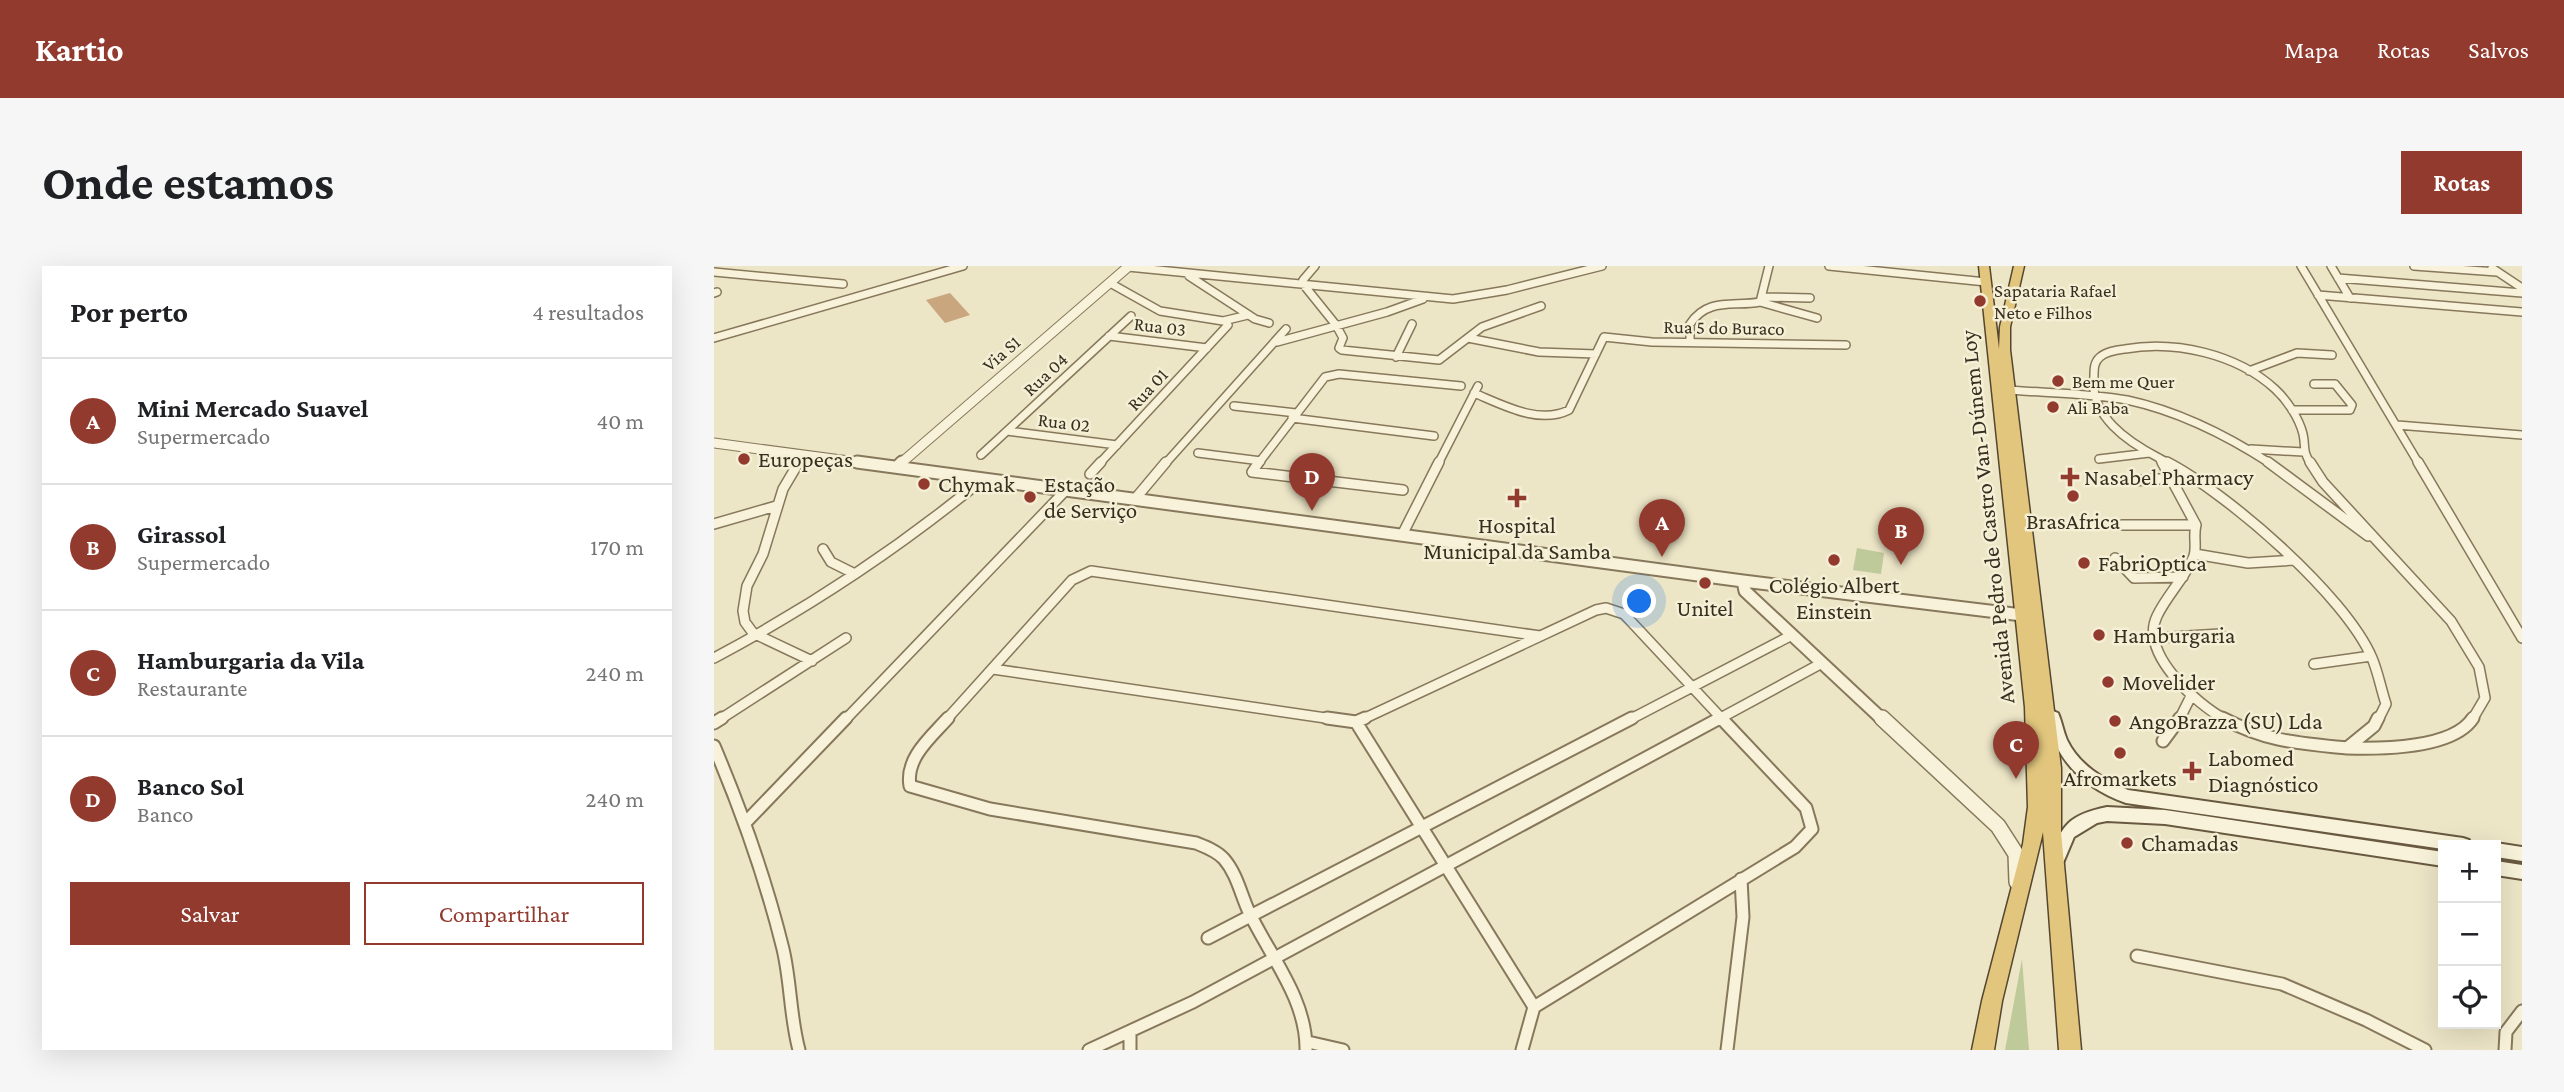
<!DOCTYPE html>
<html lang="pt">
<head>
<meta charset="utf-8">
<style>
  body { margin:0; font-family:"Crimson Pro",serif; background:#f6f6f6; color:#202124 }
  .controls { position:absolute; right:21px; bottom:21px; display:grid; overflow:hidden; border-radius:0px; box-shadow:0 7px 28px #0002 }
  .controls button { width:63px; height:63px; display:grid; place-items:center; padding:0; border:0; border-bottom:2px solid #e0e0e0; background:#fff; color:#202124; font:35px sans-serif }
  .you { position:absolute; left:926px; top:336px; width:24px; height:24px; margin:-18px; border:5px solid #fff; border-radius:50%; background:#1a73e8; box-shadow:0 0 0 10px #1a73e833 }
  .badge { display:grid; place-items:center; width:46px; height:46px; border-radius:50%; background:#933a2f; color:#fff; font-size:23px; font-weight:700 }
  .pin { position:absolute; translate:-50% -58px; filter:drop-shadow(0 2px 4px #0008) }
  .pin::after { content:''; position:absolute; top:37px; width:24px; height:21px; background:inherit; clip-path:polygon(0 0,100% 0,50% 100%) }
  .list { margin:0; padding:0; list-style:none }
  h2 { display:flex; justify-content:space-between; align-items:center; height:91px; margin:0; padding:0 28px; font-size:30px }
  h2 small { font-size:23px; font-weight:400; color:#757577 }
  .list li { display:grid; grid-template-columns:46px 1fr auto; gap:21px; align-items:center; box-sizing:border-box; height:126px; padding:0 28px; border-top:2px solid #e0e0e0 }
  .list b { display:block; font-size:26px; white-space:nowrap }
  .list p { margin:0; font-size:23px; white-space:nowrap; color:#757577 }
  .list em { font-size:23px; font-style:normal; color:#757577 }
  .actions { display:flex; gap:14px; padding:21px 28px }
  .actions a { flex:1; padding:16px 0; border:2px solid #933a2f; border-radius:0px; text-align:center; font-size:24px; color:#933a2f }
  .actions .main { background:#933a2f; color:#fff }
  .icon { flex:none; width:38px; height:38px; fill:none; stroke:currentColor; stroke-width:2; stroke-linecap:round; stroke-linejoin:round }
  .map { position:relative; flex:none; width:1808px; height:784px; overflow:hidden; border-radius:0px }
  header { display:flex; align-items:center; gap:42px; box-sizing:border-box; height:98px; padding:0 35px; background:#933a2f; color:#fff }
  header strong { font-size:33px }
  nav { display:flex; gap:38px; margin-inline-start:auto; font-size:24px }
  .intro { display:flex; align-items:center; justify-content:space-between; box-sizing:border-box; height:168px; padding:0 42px }
  h1 { margin:0; font-size:49px }
  .button { padding:18px 32px; border-radius:0px; background:#933a2f; color:#fff; font-size:24px; font-weight:700 }
  main { display:flex; gap:42px; padding:0 42px }
  aside { flex:1; background:#fff; border-radius:0px; box-shadow:0 7px 28px #0002 }
  .map>svg:first-child { display:block }
  .green { fill:#bfca9a }
  .building { fill:#c9a67e }
  .lines { fill:none; stroke-linecap:round; stroke-linejoin:round }
  .minor-far2-casing { stroke:#87785c; stroke-width:10 }
  .minor-far1-casing { stroke:#87785c; stroke-width:12 }
  .minor-casing { stroke:#87785c; stroke-width:15 }
  .tertiary-far2-casing { stroke:#87785c; stroke-width:11 }
  .tertiary-far1-casing { stroke:#87785c; stroke-width:15 }
  .tertiary-casing { stroke:#87785c; stroke-width:18 }
  .secondary-casing { stroke:#695940; stroke-width:4 }
  .trunk-casing { stroke:#554630; stroke-width:3 }
  .minor-far2 { stroke:#f7f2d9; stroke-width:7 }
  .minor-far1 { stroke:#f7f2d9; stroke-width:9 }
  .minor { stroke:#f7f2d9; stroke-width:11 }
  .tertiary-far2 { stroke:#f7f2d9; stroke-width:9 }
  .tertiary-far1 { stroke:#f7f2d9; stroke-width:11 }
  .tertiary { stroke:#f7f2d9; stroke-width:15 }
  .secondary { fill:#f7f2d9; fill-rule:evenodd }
  .trunk { fill:#e2c67e; fill-rule:evenodd }
  .poi-dot { fill:#933a2f; stroke:#f4efd5; stroke-width:2.5 }
  .labels { text-anchor:middle; stroke-width:5; stroke-linejoin:round; paint-order:stroke }
  .far-poi-label { font-size:19px; fill:#382e20; stroke:#f4efd5; text-anchor:start }
  .far-street-label { font-size:19px; fill:#382e20; stroke:#f4efd5 }
  .poi-label { font-size:23px; fill:#382e20; stroke:#f4efd5; text-anchor:start }
  .street-label { font-size:23px; fill:#382e20; stroke:#f4efd5 }
</style>
</head>
<body>
<header>
<strong>Kartio</strong>
<nav><a>Mapa</a><a>Rotas</a><a>Salvos</a></nav>
</header>
<div class="intro"><h1>Onde estamos</h1><a class="button">Rotas</a></div>
<main>
<aside>
<h2>Por perto<small>4 resultados</small></h2>
<ul class="list">
<li><span class="badge">A</span><div><b>Mini Mercado Suavel</b><p>Supermercado</p></div><em>40 m</em></li>
<li><span class="badge">B</span><div><b>Girassol</b><p>Supermercado</p></div><em>170 m</em></li>
<li><span class="badge">C</span><div><b>Hamburgaria da Vila</b><p>Restaurante</p></div><em>240 m</em></li>
<li><span class="badge">D</span><div><b>Banco Sol</b><p>Banco</p></div><em>240 m</em></li>
</ul>
<div class="actions"><a class="main">Salvar</a><a>Compartilhar</a></div>
</aside>
<div class="map">
<svg width="1808" height="784" viewBox="0 0 1808 784">
  <rect width="100%" height="100%" fill="#ece5c6"/>
  <path class="green" d="M1143,282L1170,287L1167,308L1139,304Z
    M1308,693L1315,784H1291Z"/>
  <path class="building" d="M236,27L256,49L231,57L212,34Z"/>
  <g class="lines">
    <defs>
      <path id="minor-far2" d="M1115,0L1272,16
        M1587,0L1705,198
        M1617,0L1636,32
        M1700,0L1783,6
        M414,1L739,33L793,24L888,0
        M1778,2L1808,22
        M0,6L129,18
        M475,10L541,53L555,57
        M1624,12L1808,27
        M589,14L601,0
        M396,17L446,45L509,55L534,49
        M589,18L622,59L629,72L625,82L628,84L725,94L768,61L827,40
        M0,27L3,26
        M1604,29L1808,46
        M1048,31L1096,32
        M1046,36L1103,52
        M395,70L493,82
        M0,72L249,0
        M754,72L825,86L882,88
        M976,74V58C994,31 1019,41 1046,36L1055,0
        M563,76L673,46L709,33
        M682,91L698,58
        M1535,105L1583,87L1618,89
        M1294,124C1333,127 1375,127 1413,134C1464,145 1514,170 1557,198
        M760,127C789,139 825,159 855,144L890,71L938,76L1132,79
        M520,140L582,147
        M1578,144H1636L1638,139L1621,118H1600
        M578,152L720,170
        M1683,159L1808,169
        M293,165L403,179
        M1537,183L1589,186
        M484,187L547,195
        M267,189L417,50
        M1445,192L1456,198
        M1445,192L1449,198
        M1445,192C1414,176 1375,150 1380,110C1380,103 1380,96 1386,91C1393,85 1403,84 1411,83C1461,74 1523,88 1561,123C1573,134 1585,152 1589,168C1592,182 1588,185 1597,198
        M1385,193L1435,187
        M83,198L91,189
        M385,198L514,59
        M451,198L572,63
        M544,198L611,111L625,108L747,120
        M724,198L764,120"/>
      <path id="minor-far1" d="M85,196L69,223L49,288L33,320L29,345L31,356L39,367L98,395
        M545,196L538,206L689,224
        M1448,196L1482,259C1479,269 1483,281 1480,290C1471,312 1453,329 1443,350C1425,387 1482,438 1512,454
        M1453,196C1513,227 1631,329 1658,392C1664,406 1667,423 1672,438L1664,454
        M1554,196L1654,270
        M1596,196L1609,216L1737,355L1765,401L1771,432L1758,454
        M1704,196L1808,372
        M376,208L387,196
        M1418,215L1458,212
        M421,233L452,196
        M0,258L62,240
        M1408,259H1482
        M688,269L725,196
        M109,283L117,296L141,308
        M1481,288L1534,297L1580,294
        M1401,292L1420,312L1469,311
        M1442,372L1506,368
        M0,392C96,341 185,282 269,213
        M1600,398L1657,390
        M279,403L625,454
        M5,454L132,372
        M131,454L352,224
        M232,454L358,314L377,305L826,370
        M647,454L882,344L892,342L910,348L1009,454
        M915,454L1078,369
        M1003,454L1108,397
        M1465,454L1477,430"/>
      <path id="minor" d="M234,452C217,471 191,492 196,520L276,543L482,577C492,581 503,585 510,593C523,608 527,629 535,646C556,690 593,734 592,784
        M613,452L642,456L651,452
        M1508,452C1555,476 1582,477 1633,482
        M642,456L820,741
        M0,457L8,452
        M1449,475L1466,452
        M0,480C28,546 52,614 69,683C77,717 76,751 85,784
        M1633,482C1666,483 1739,483 1759,452
        M1633,482L1660,460L1664,452
        M32,556L132,452
        M494,672L918,452
        M1423,690L1568,718L1652,754L1711,784
        M416,765V784
        M594,776L629,784
        M375,784L479,736L1006,452
        M808,784L820,741L1081,581L1098,563L1092,542L1007,452
        M1013,784L1029,651L1027,613
        M1791,784L1792,766L1808,745"/>
      <path id="tertiary-far2" d="M0,177L157,198
        M186,198L415,0"/>
      <path id="tertiary-far1" d="M143,196L1029,315L1308,349
        M183,201L188,196
        M1029,315L1031,325L1169,454"/>
      <path id="tertiary" d="M1168,452L1284,560L1302,588L1303,616"/>
      <path id="secondary" d="M1339,445L1344,447C1348,456 1349,465 1353,474C1365,499 1389,513 1414,524L1749,572L1755,574L1757,579H1729V583L1412,537C1370,522 1342,495 1332,451L1334,447Z
        M1393,541L1451,544L1729,586V600L1451,558L1393,555L1383,557L1360,571L1349,597L1343,599L1337,597L1335,592C1349,558 1355,549 1393,541Z
        M1782,577L1808,581V595L1782,591V579H1776Z
        M1782,595L1808,599V613L1782,609Z"/>
      <path id="trunk" d="M1265,0H1275L1285,83L1286,61L1300,0H1310L1296,61V84L1347,502V566L1367,784H1345L1329,566L1288,735L1280,784H1258L1268,735L1309,578L1314,541L1311,441Z"/>
    </defs>
    <use href="#minor-far2" class="minor-far2-casing"/>
    <use href="#minor-far1" class="minor-far1-casing"/>
    <use href="#minor" class="minor-casing"/>
    <use href="#tertiary-far2" class="tertiary-far2-casing"/>
    <use href="#tertiary-far1" class="tertiary-far1-casing"/>
    <use href="#tertiary" class="tertiary-casing"/>
    <use href="#secondary" class="secondary-casing"/>
    <use href="#trunk" class="trunk-casing"/>
    <use href="#minor-far2" class="minor-far2"/>
    <use href="#minor-far1" class="minor-far1"/>
    <use href="#minor" class="minor"/>
    <use href="#tertiary-far2" class="tertiary-far2"/>
    <use href="#tertiary-far1" class="tertiary-far1"/>
    <use href="#tertiary" class="tertiary"/>
    <use href="#secondary" class="secondary"/>
    <use href="#trunk" class="trunk"/>
  </g>
  <g class="poi-dot">
    <circle cx="1266" cy="35" r="7"/>
    <circle cx="1344" cy="115" r="7"/>
    <circle cx="1339" cy="141" r="7"/>
    <circle cx="30" cy="193" r="7"/>
    <path d="M1352.5 200.5h7v7h7v7h-7v7h-7v-7h-7v-7h7z"/>
    <circle cx="210" cy="218" r="7"/>
    <circle cx="1359" cy="230" r="7"/>
    <circle cx="316" cy="231" r="7"/>
    <path d="M799.5 221.5h7v7h7v7h-7v7h-7v-7h-7v-7h7z"/>
    <circle cx="1120" cy="294" r="7"/>
    <circle cx="1370" cy="297" r="7"/>
    <circle cx="991" cy="317" r="7"/>
    <circle cx="1385" cy="369" r="7"/>
    <circle cx="1394" cy="416" r="7"/>
    <circle cx="1401" cy="455" r="7"/>
    <circle cx="1406" cy="487" r="7"/>
    <path d="M1474.5 494.5h7v7h7v7h-7v7h-7v-7h-7v-7h7z"/>
    <circle cx="1413" cy="577" r="7"/>
  </g>
  <g class="labels">
    <g class="far-poi-label">
      <text x="1280" y="31">Sapataria Rafael<tspan x="1280" dy="22">Neto e Filhos</tspan></text>
      <text x="1358" y="122">Bem me Quer</text>
      <text x="1353" y="148">Ali Baba</text>
    </g>
    <g class="far-street-label">
      <text transform="translate(446 60) rotate(7)" y="7">Rua 03</text>
      <text transform="translate(1010 61) rotate(1)" y="7">Rua 5 do Buraco</text>
      <text transform="translate(287 87) rotate(-41)" y="7">Via S1</text>
      <text transform="translate(331 108) rotate(-43)" y="7">Rua 04</text>
      <text transform="translate(433 123) rotate(-47)" y="7">Rua 01</text>
      <text transform="translate(350 156) rotate(7)" y="7">Rua 02</text>
    </g>
    <g class="poi-label">
      <text x="44" y="201">Europeças</text>
      <text x="1370" y="219">Nasabel Pharmacy</text>
      <text x="224" y="226">Chymak</text>
      <text x="330" y="226">Estação<tspan x="330" dy="26">de Serviço</tspan></text>
      <text x="1359" y="263" text-anchor="middle">BrasAfrica</text>
      <text x="803" y="267" text-anchor="middle">Hospital<tspan x="803" dy="26">Municipal da Samba</tspan></text>
      <text x="1384" y="305">FabriOptica</text>
      <text x="1120" y="327" text-anchor="middle">Colégio Albert<tspan x="1120" dy="26">Einstein</tspan></text>
      <text x="991" y="350" text-anchor="middle">Unitel</text>
      <text x="1399" y="377">Hamburgaria</text>
      <text x="1408" y="424">Movelider</text>
      <text x="1415" y="463">AngoBrazza (SU) Lda</text>
      <text x="1494" y="500">Labomed<tspan x="1494" dy="26">Diagnóstico</tspan></text>
      <text x="1406" y="520" text-anchor="middle">Afromarkets</text>
      <text x="1427" y="585">Chamadas</text>
    </g>
    <g class="street-label">
      <text transform="translate(1273 251) rotate(-96)" y="8">Avenida Pedro de Castro Van-Dúnem Loy</text>
    </g>
  </g>
</svg>
<div class="controls">
<button>+</button>
<button>−</button>
<button><svg class="icon" aria-label="locate" viewBox="0 0 24 24"><circle cx="12" cy="12" r="6"/><path d="M12 2v4M12 18v4M2 12h4M18 12h4"/></svg></button>
</div>
<div class="you"></div>
<div class="pin badge" style="left:948px;top:291px">A</div>
<div class="pin badge" style="left:1187px;top:299px">B</div>
<div class="pin badge" style="left:1302px;top:513px">C</div>
<div class="pin badge" style="left:598px;top:245px">D</div>
</div>
</main>
</body>
</html>
